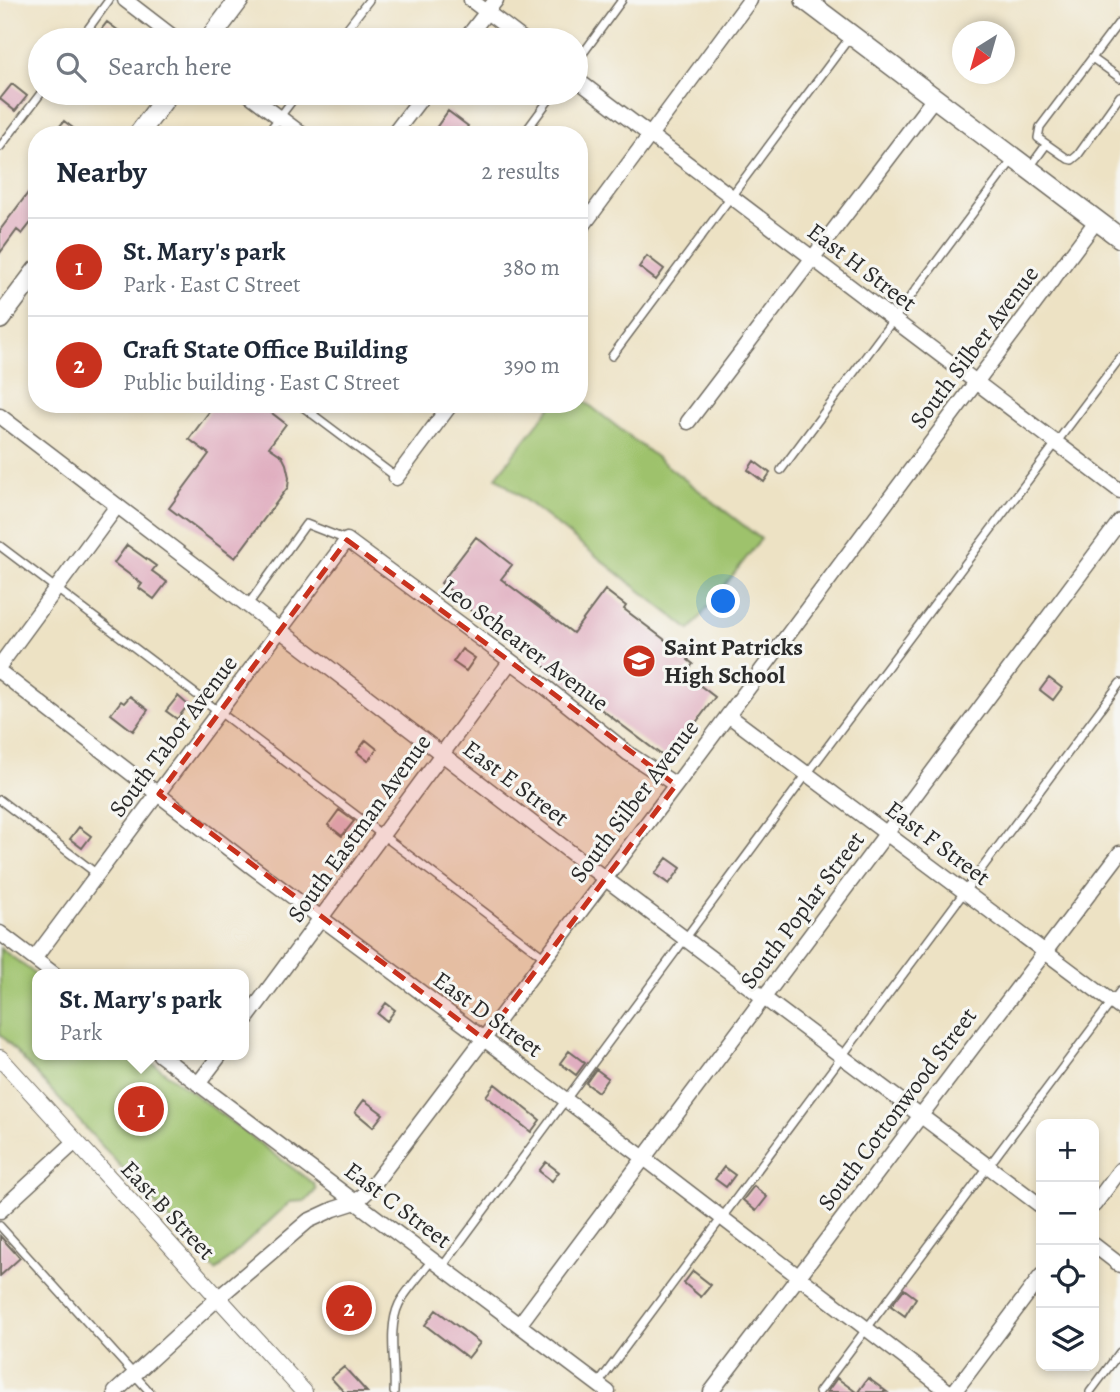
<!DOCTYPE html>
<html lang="en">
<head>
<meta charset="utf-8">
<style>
  body { margin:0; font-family:Alegreya,serif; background:#f6f6f7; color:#1f2937 }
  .controls { position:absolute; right:21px; bottom:21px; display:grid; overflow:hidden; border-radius:14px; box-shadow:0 4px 10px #0003 }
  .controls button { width:63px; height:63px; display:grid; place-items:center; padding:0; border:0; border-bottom:2px solid #e0e1e3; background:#fff; color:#1f2937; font:35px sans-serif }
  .compass { position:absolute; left:952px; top:21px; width:63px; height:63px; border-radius:50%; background:#fff; box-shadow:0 4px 10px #0003; rotate:217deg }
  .you { position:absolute; left:724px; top:602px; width:24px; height:24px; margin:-18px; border:5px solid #fff; border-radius:50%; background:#1a73e8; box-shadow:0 0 0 10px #1a73e833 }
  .badge { display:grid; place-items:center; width:46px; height:46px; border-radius:50%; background:#c8321e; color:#fff; font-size:23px; font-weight:700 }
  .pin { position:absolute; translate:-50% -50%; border:4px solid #fff; box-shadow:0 2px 7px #0006 }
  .popup { position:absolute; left:32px; top:969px; width:217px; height:91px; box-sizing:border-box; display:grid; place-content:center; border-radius:14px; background:#fff; filter:drop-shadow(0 2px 5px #0005); font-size:23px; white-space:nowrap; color:#747a83 }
  .popup b { font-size:26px; color:#1f2937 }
  .popup::after { content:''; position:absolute; left:50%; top:100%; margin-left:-14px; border:14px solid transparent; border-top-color:#fff }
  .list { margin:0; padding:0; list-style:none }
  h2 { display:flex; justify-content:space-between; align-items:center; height:91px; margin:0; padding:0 28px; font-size:30px }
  h2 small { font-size:23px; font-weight:400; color:#747a83 }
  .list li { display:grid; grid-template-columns:46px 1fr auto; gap:21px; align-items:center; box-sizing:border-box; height:98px; padding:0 28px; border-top:2px solid #e0e1e3 }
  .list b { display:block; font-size:26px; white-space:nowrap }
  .list p { margin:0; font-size:23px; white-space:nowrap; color:#747a83 }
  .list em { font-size:23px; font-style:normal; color:#747a83 }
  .icon { flex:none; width:38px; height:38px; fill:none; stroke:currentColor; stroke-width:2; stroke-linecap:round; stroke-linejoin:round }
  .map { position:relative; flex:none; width:1120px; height:1392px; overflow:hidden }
  .search { position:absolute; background:#fff; box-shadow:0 4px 10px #0003; left:28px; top:28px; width:560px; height:77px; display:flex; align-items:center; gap:18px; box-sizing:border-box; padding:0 24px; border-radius:38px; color:#747a83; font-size:26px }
  .panel { position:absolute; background:#fff; box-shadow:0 4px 10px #0003; left:28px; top:126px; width:560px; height:287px; border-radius:28px }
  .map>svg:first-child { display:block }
  .green { fill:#9ec26c; stroke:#64764c; stroke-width:2 }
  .building { fill:#e0aec0 }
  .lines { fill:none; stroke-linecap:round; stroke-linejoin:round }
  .service-casing { stroke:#6f6b61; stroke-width:10 }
  .minor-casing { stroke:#6f6b61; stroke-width:17 }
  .tertiary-casing { stroke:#6f6b61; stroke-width:18 }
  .secondary-casing { stroke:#6f6b61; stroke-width:22 }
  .service { stroke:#fff; stroke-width:7 }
  .minor { stroke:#fff; stroke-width:14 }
  .tertiary { stroke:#fff; stroke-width:16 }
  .secondary { stroke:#fff; stroke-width:19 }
  .marked { fill:#c8321e; fill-opacity:0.2; stroke:#c8321e; stroke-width:5; stroke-dasharray:14 9; stroke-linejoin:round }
  .labels { text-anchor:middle; stroke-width:6; stroke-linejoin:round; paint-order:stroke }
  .street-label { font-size:24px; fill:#2b2b2b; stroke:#f6f6f2 }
  .poi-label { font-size:24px; font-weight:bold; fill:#2b2b2b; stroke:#f6f6f2; text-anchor:start }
</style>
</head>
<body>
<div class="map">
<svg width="1120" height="1392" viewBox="0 0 1120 1392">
  <rect width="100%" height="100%" fill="#f6f6f2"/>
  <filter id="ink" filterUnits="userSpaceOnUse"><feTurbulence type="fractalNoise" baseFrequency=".0143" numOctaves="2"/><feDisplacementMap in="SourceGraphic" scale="14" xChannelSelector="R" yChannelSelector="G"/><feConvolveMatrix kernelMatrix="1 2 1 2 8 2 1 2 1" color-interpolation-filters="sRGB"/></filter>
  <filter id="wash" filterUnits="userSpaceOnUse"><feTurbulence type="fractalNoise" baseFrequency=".00686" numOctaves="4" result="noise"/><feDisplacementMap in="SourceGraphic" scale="28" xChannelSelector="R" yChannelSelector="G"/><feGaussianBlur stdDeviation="1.57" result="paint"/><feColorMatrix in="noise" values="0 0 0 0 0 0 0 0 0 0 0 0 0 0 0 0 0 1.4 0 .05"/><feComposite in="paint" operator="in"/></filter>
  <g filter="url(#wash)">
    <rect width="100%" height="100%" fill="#ede2c4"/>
    <path class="green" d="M579,397L761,539L690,630L496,477L553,404H579Z
      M0,948L38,976V1055H142L314,1184L316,1190L306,1201L290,1202L216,1271L0,1034Z"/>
    <g id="blocks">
      <path class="building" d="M107,22L131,40H103L97,35Z
        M12,84L27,96L15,111L0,99Z
        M448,111L468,126L462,135H431Z
        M64,121L82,135H53Z
        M37,181V215L22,234L17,230L0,253V230Z
        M647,256L664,269L656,280L639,267Z
        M215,404H260L286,424L269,447L282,456L286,464L289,477L288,487L235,558L169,508L209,454L189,439Z
        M754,461L770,473L764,482L748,470Z
        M476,537L512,565L501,579L573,633L605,590L626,606L624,609L689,658L688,660L693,664L685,674L715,697L668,760L466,607L468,604L441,583Z
        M127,545L156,566L152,571L167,582L154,599L139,588L142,584L114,563Z
        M462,649L475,658L466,671L453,662Z
        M1049,678L1062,688L1053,700L1040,690Z
        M130,696L148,710L133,731L111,714L121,701L124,703Z
        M178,696L188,705L177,719L166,711Z
        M366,740L377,749L368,761L357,752Z
        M339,810L354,821L342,836L328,825Z
        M79,827L91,836L82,848L70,839Z
        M667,858L681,868L669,884L655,874Z
        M386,1003L395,1010L387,1021L378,1014Z
        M569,1051L585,1063L576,1075L560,1063Z
        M596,1069L608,1078L598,1092L586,1083Z
        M495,1084L540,1120L531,1132L486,1096Z
        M364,1100L383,1114L373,1127L355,1112Z
        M546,1162L559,1172L552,1181L539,1171Z
        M724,1167L735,1175L726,1187L715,1179Z
        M754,1186L767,1197L756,1211L743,1200Z
        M0,1236L20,1258L0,1276Z
        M693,1271L711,1285L701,1297L684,1283Z
        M904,1289L916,1298L905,1316L891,1306Z
        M436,1310L480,1343L468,1358L425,1325Z
        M344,1367L367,1392H344L331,1378Z
        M837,1378L856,1392H827Z
        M868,1378L887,1392H858Z"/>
    </g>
  </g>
  <g filter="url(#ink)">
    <use href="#blocks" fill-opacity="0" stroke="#6f6b61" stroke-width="2"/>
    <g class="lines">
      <defs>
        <path id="service" d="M1120,21L1040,127L1038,138L1068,159L1072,160L1078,155L1120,96
          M80,40L109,0
          M338,40L369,0
          M1092,58L1120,78
          M576,63L622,0
          M266,135L298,93
          M523,135L554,93
          M0,147L41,93
          M1030,167L1046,145
          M612,356L850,37
          M299,404L396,477
          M312,414L320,404
          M781,470L1014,158
          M0,546L545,958
          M247,606L306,524L347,540
          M0,800L97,874
          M0,1226L150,1392
          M442,1267L807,774L1120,358
          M598,1384L1120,683
          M394,1392C396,1365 387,1329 399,1304C405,1292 423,1272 432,1260
          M819,1392L1120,991
          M1090,1392L1120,1352"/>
        <path id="minor" d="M125,0L177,40
          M471,0L524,40
          M465,40L496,0
          M576,79L1120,491
          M247,93L303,135
          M393,135L425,93
          M579,231L750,0
          M0,416L591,868L1041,1206
          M688,422L935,97
          M396,478L451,404
          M0,665L117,506
          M0,672L251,866L644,1158L949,1392
          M728,715L1120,1008
          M0,933L54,974
          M34,959L347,540L543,685L629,754L676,785
          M244,1022L510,662
          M160,1055L608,1392
          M198,1084L220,1055
          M1094,1205L1120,1170
          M0,1211L75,1142
          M1094,1245L1120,1265
          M519,1325L1120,521
          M115,1392L218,1298L308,1221L334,1209L356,1202L370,1189L676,785L1097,220
          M711,1392L1120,853
          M954,1392L1041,1276"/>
        <path id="tertiary" d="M0,1058L304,1392"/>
        <path id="secondary" d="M805,0L1120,238
          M209,40L239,0
          M138,135L169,93
          M0,319L37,270"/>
      </defs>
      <use href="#service" class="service-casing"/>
      <use href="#minor" class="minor-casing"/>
      <use href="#tertiary" class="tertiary-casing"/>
      <use href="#secondary" class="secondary-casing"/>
      <use href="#service" class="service"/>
      <use href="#minor" class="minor"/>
      <use href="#tertiary" class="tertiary"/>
      <use href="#secondary" class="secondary"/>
    </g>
  </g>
  <path class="marked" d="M347,540L676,785L484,1039L159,794Z"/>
  <defs>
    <symbol id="school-disc" viewBox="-11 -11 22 22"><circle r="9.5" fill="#c8321e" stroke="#f6f6f2"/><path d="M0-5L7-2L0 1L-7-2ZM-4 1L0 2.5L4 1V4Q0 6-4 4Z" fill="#fff"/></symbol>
  </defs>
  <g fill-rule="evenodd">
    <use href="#school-disc" x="620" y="642" width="38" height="38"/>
  </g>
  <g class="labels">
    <g class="street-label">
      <text transform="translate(862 267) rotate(37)" y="8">East H Street</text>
      <text transform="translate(974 347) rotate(-53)" y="8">South Silber Avenue</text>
      <text transform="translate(525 645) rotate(37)" y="8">Leo Schearer Avenue</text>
      <text transform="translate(173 736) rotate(-53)" y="8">South Tabor Avenue</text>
      <text transform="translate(516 783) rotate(37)" y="8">East E Street</text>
      <text transform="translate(634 801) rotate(-53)" y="8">South Silber Avenue</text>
      <text transform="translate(359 828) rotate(-54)" y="8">South Eastman Avenue</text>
      <text transform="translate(938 843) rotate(37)" y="8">East F Street</text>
      <text transform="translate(802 910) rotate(-53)" y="8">South Poplar Street</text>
      <text transform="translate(488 1014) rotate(36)" y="8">East D Street</text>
      <text transform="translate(897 1109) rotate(-53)" y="8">South Cottonwood Street</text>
      <text transform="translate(398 1205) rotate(37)" y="8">East C Street</text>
      <text transform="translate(168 1210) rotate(47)" y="8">East B Street</text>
    </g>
    <g class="poi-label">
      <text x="664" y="655">Saint Patricks<tspan x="664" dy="28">High School</tspan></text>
    </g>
  </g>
</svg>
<div class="controls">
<button>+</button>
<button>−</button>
<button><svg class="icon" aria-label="locate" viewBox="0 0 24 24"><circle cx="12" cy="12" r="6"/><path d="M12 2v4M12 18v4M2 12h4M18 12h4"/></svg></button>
<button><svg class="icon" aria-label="layers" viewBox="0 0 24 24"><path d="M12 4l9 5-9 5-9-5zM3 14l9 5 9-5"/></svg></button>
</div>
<svg class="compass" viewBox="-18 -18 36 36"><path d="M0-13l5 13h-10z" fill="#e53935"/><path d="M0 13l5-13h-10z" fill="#747a83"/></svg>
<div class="you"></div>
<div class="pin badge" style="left:141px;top:1109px">1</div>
<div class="popup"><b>St. Mary's park</b>Park</div>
<div class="pin badge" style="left:349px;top:1308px">2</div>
<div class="search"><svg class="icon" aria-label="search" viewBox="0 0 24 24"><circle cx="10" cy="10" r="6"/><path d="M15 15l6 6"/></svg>Search here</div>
<section class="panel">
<h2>Nearby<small>2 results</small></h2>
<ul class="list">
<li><span class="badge">1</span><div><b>St. Mary's park</b><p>Park · East C Street</p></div><em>380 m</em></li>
<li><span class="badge">2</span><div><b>Craft State Office Building</b><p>Public building · East C Street</p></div><em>390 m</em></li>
</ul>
</section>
</div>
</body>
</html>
